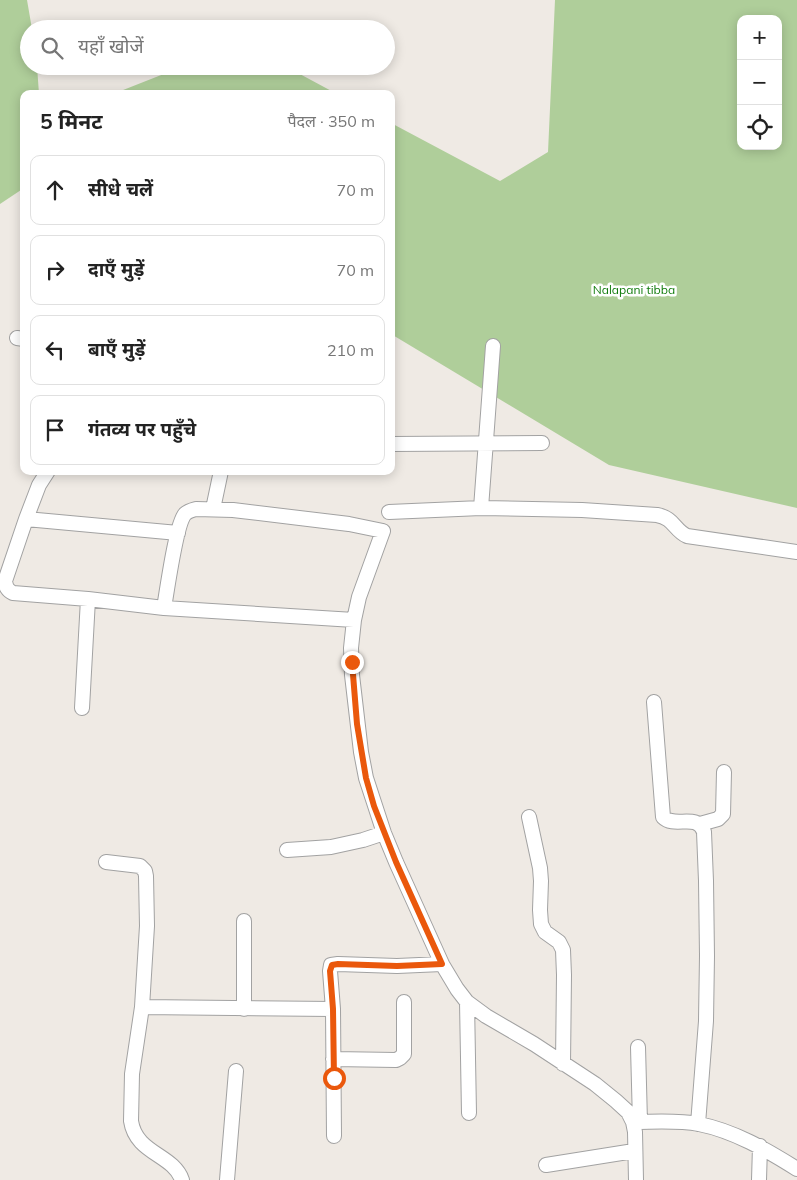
<!DOCTYPE html>
<html lang="hi">
<head>
<meta charset="utf-8">
<style>
  body { margin:0; font-family:Mulish,"Noto Sans Devanagari",sans-serif; background:#f2f2f2; color:#222 }
  .controls { position:absolute; right:15px; top:15px; display:grid; overflow:hidden; border-radius:10px; box-shadow:0 2px 12px #0003 }
  .controls button { width:45px; height:45px; display:grid; place-items:center; padding:0; border:0; border-bottom:1px solid #e0e0e0; background:#fff; color:#222; font:25px sans-serif }
  .stop { position:absolute; width:15px; height:15px; margin:-11px; border:4px solid #ea580c; border-radius:50%; background:#fff }
  .stop.end { background:#ea580c; border-color:#fff; box-shadow:0 1px 5px #0008 }
  .list { margin:0; padding:0; list-style:none }
  h2 { display:flex; justify-content:space-between; align-items:center; height:65px; margin:0; padding:0 20px; font-size:21px }
  h2 small { font-size:16px; font-weight:400; color:#767676 }
  .list li { display:grid; grid-template-columns:32px 1fr auto; gap:15px; align-items:center; box-sizing:border-box; height:70px; margin:0 10px 10px; padding:0 10px; border:1px solid #e0e0e0; border-radius:10px }
  .list b { display:block; font-size:19px; white-space:nowrap }
  .list em { font-size:16px; font-style:normal; color:#767676 }
  .icon { flex:none; width:28px; height:28px; fill:none; stroke:currentColor; stroke-width:2; stroke-linecap:round; stroke-linejoin:round }
  .map { position:relative; flex:none; width:797px; height:1180px; overflow:hidden }
  .search { position:absolute; background:#fff; box-shadow:0 2px 12px #0003; left:20px; top:20px; width:375px; height:55px; display:flex; align-items:center; gap:12px; box-sizing:border-box; padding:0 18px; border-radius:28px; color:#767676; font-size:19px }
  .panel { position:absolute; background:#fff; box-shadow:0 2px 12px #0003; left:20px; top:90px; width:375px; height:385px; border-radius:10px }
  .map>svg:first-child { display:block }
  .forest { fill:#afce9a; fill-rule:evenodd }
  .lines { fill:none; stroke-linecap:round; stroke-linejoin:round }
  .minor-casing { stroke:#a2a2a2; stroke-width:16 }
  .minor { stroke:#fff; stroke-width:14 }
  .route { stroke:#ea580c; stroke-width:6 }
  .labels { text-anchor:middle; stroke-width:5; stroke-linejoin:round; paint-order:stroke }
  .park-label { font-size:12px; fill:#117c0d; stroke:#fff }
</style>
</head>
<body>
<div class="map">
<svg width="797" height="1180" viewBox="0 0 797 1180">
  <rect width="100%" height="100%" fill="#efeae4"/>
  <path class="forest" d="M0,0H27L32,29H29V66H37L39,94H24V188L0,204Z
    M555,0H797V508L609,465L391,334V123L500,181L548,152ZM741,19H778V146H741Z
    M184,66H285L337,94H113Z"/>
  <g class="lines">
    <defs>
      <path id="minor" d="M17,338L24,339
        M391,444L542,443
        M481,508L582,510L657,515C674,518 674,530 687,536L797,552
        M213,509L221,471
        M389,512L481,508L493,346
        M26,519L39,485L48,471
        M178,533L26,519L5,581C6,587 7,590 13,593L88,599L164,608L354,620
        M164,608C167,591 176,524 185,514C188,511 192,510 196,509L233,510L349,524L383,531L359,597L354,620L351,648L352,675L361,752L366,778L384,833L396,862L442,964L457,989L467,1002L486,1016L534,1044L595,1084L616,1101L628,1112L633,1122L635,1132L636,1180
        M654,702L663,817C675,829 697,812 704,832L706,881L707,956L706,1021L698,1124
        M82,708L88,599
        M529,817L540,868L541,881L540,910L541,924L545,932L559,942L563,950L564,975L563,1064
        M700,824L718,819L723,814L724,772
        M287,850L331,847L363,840L384,833
        M106,862L140,866L145,871L146,876L147,926L142,1007L132,1074L131,1121C136,1154 173,1154 182,1180
        M467,1002L469,1113
        M142,1007L333,1009
        M244,1009V921
        M638,1047L640,1122
        M333,1059L396,1060L400,1058L404,1054V1002
        M633,1122C654,1122 677,1120 699,1124C734,1131 767,1150 797,1169
        M334,1136L333,1009L330,971L331,965L338,964L397,966L442,964
        M546,1165L634,1151
        M227,1180L236,1071
        M759,1180L760,1146"/>
    </defs>
    <use href="#minor" class="minor-casing"/>
    <use href="#minor" class="minor"/>
  </g>
  <g class="lines">
    <path class="route" d="M334,1078L333,1009L330,971L332,965L338,964L397,966L442,964L396,862L374,806L366,778L357,724L352,662"/>
  </g>
  <g class="labels">
    <g class="park-label">
      <text x="634" y="294">Nalapani tibba</text>
    </g>
  </g>
</svg>
<div class="controls">
<button>+</button>
<button>−</button>
<button><svg class="icon" aria-label="locate" viewBox="0 0 24 24"><circle cx="12" cy="12" r="6"/><path d="M12 2v4M12 18v4M2 12h4M18 12h4"/></svg></button>
</div>
<div class="stop" style="left:334px;top:1078px"></div>
<div class="stop end" style="left:352px;top:662px"></div>
<div class="search"><svg class="icon" aria-label="search" viewBox="0 0 24 24"><circle cx="10" cy="10" r="6"/><path d="M15 15l6 6"/></svg>यहाँ खोजें</div>
<section class="panel">
<h2>5 मिनट<small>पैदल · 350 m</small></h2>
<ul class="list">
<li><svg class="icon" aria-label="ahead" viewBox="0 0 24 24"><path d="M12 20V5M6 11l6-6 6 6"/></svg><div><b>सीधे चलें</b></div><em>70 m</em></li>
<li><svg class="icon" aria-label="right" viewBox="0 0 24 24"><path d="M7 20v-9h11M14 6l5 5-5 5"/></svg><div><b>दाएँ मुड़ें</b></div><em>70 m</em></li>
<li><svg class="icon" aria-label="left" viewBox="0 0 24 24"><path d="M17 20v-9H6M10 6l-5 5 5 5"/></svg><div><b>बाएँ मुड़ें</b></div><em>210 m</em></li>
<li><svg class="icon" aria-label="arrive" viewBox="0 0 24 24"><path d="M6 21V4h12l-3 4 3 4H6"/></svg><div><b>गंतव्य पर पहुँचे</b></div></li>
</ul>
</section>
</div>
</body>
</html>
